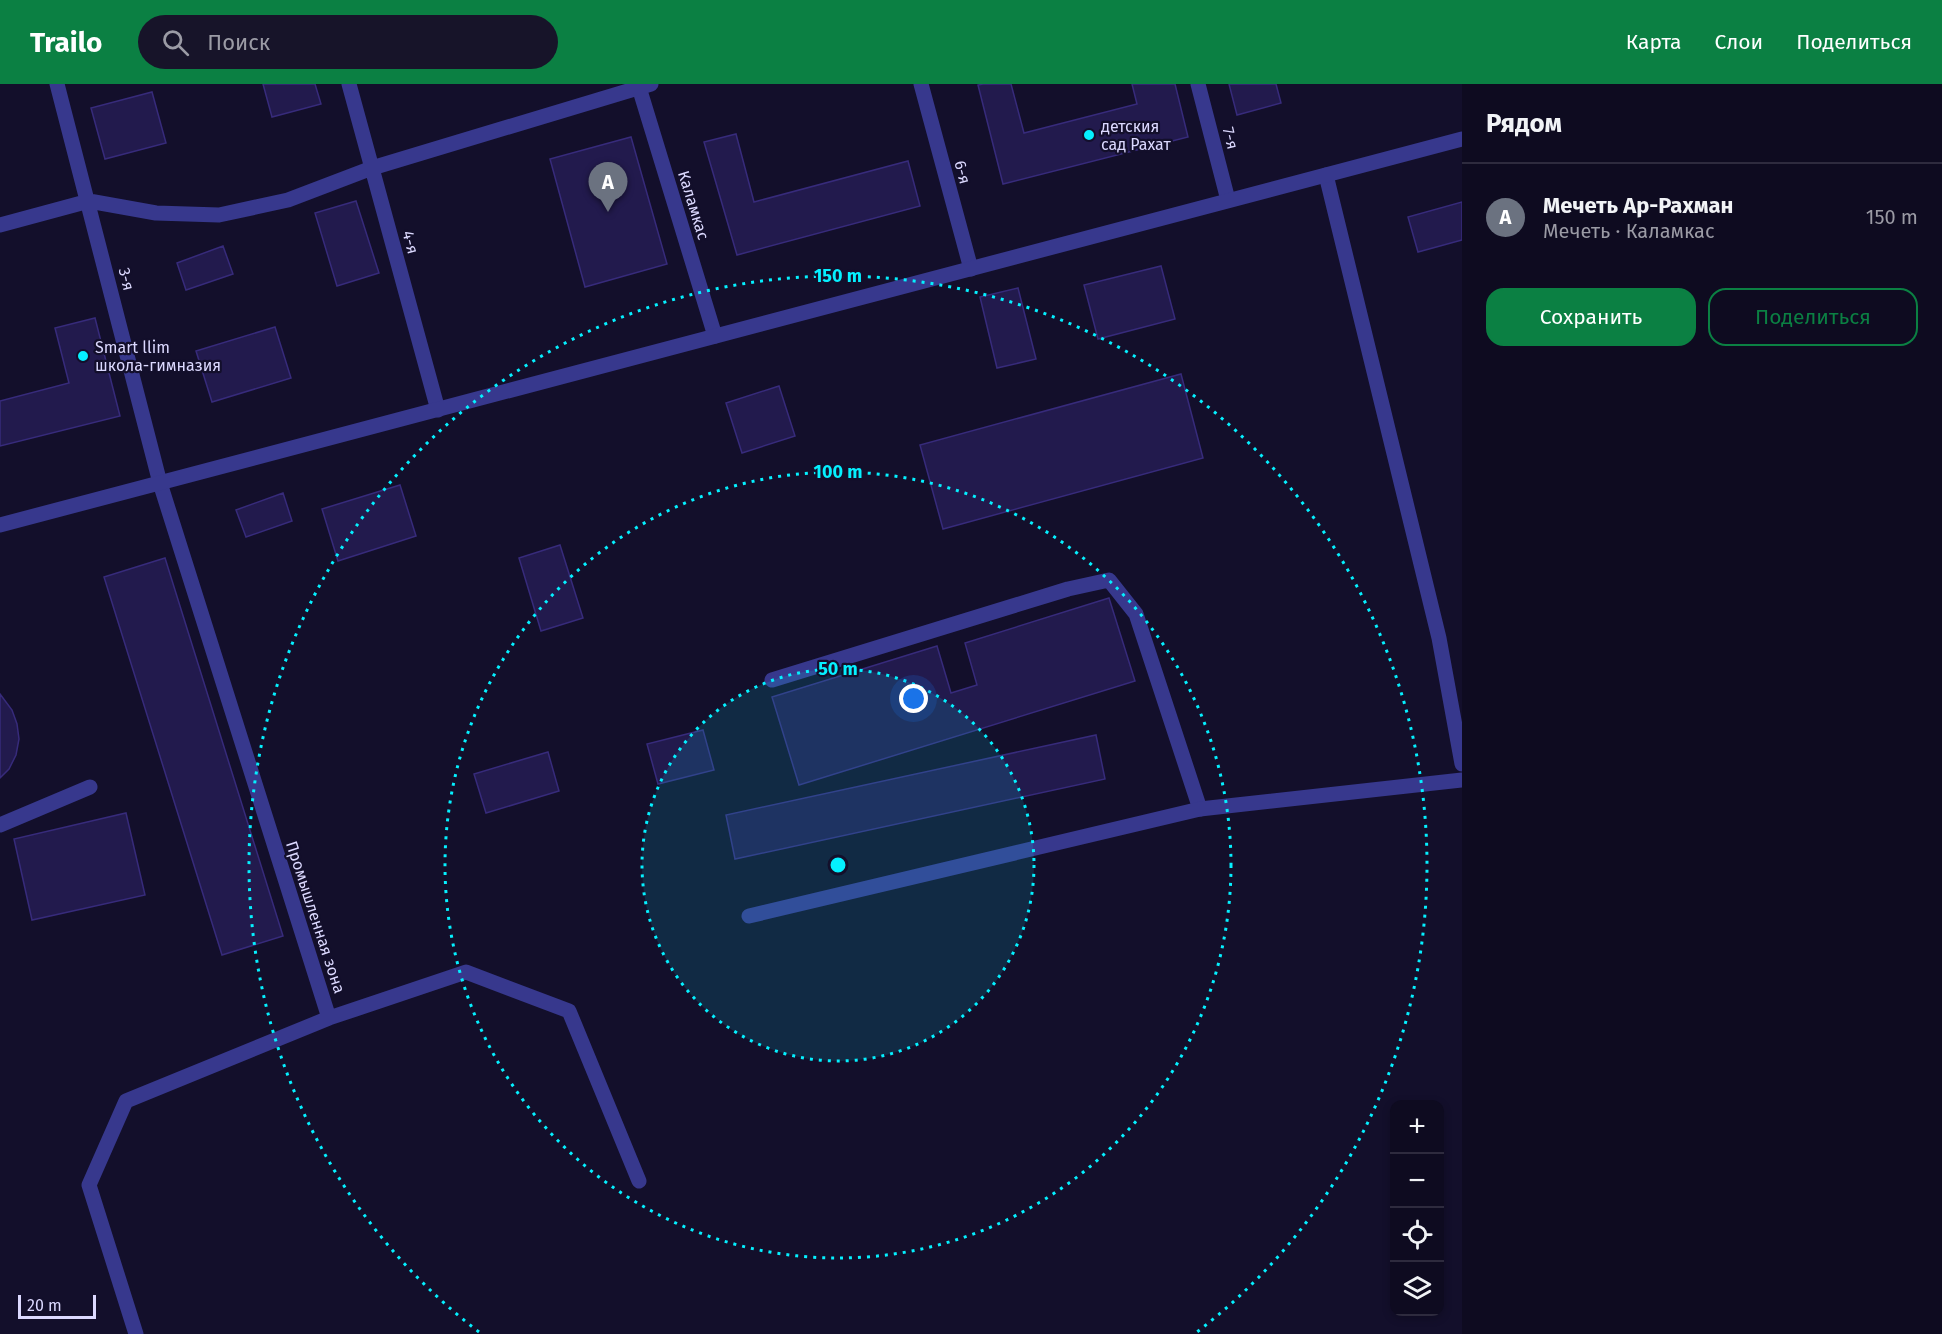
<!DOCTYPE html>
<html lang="ru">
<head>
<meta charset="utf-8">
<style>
  body { margin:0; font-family:"Fira Sans",sans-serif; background:#171429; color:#f1f3f6 }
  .controls { position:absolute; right:18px; bottom:18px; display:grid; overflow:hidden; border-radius:12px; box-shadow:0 3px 9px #0003 }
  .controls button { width:54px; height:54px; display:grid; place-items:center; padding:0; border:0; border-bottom:2px solid #2e2b3e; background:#0e0b20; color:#f1f3f6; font:30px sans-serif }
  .scale { position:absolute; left:18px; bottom:15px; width:78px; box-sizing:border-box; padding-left:6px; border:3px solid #dcd9ff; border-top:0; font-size:16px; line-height:21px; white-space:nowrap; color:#dcd9ff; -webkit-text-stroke:4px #130f2b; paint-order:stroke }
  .you { position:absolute; left:914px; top:615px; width:21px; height:21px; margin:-15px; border:4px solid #fff; border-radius:50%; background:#1a73e8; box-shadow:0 0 0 9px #1a73e833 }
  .badge { display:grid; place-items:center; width:39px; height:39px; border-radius:50%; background:#0b8043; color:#fff; font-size:20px; font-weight:700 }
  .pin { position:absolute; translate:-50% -50px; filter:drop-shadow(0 2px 3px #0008) }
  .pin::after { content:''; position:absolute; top:32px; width:21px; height:18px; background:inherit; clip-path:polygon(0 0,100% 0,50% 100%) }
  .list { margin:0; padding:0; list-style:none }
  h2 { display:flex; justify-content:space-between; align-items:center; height:78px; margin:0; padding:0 24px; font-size:26px }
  h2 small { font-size:20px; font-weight:400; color:#9b9ba5 }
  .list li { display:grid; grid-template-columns:39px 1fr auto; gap:18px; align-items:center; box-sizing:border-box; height:108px; padding:0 24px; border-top:2px solid #2e2b3e }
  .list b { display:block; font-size:22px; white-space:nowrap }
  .list p { margin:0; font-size:20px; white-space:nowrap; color:#9b9ba5 }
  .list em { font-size:20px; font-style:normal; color:#9b9ba5 }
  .actions { display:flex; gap:12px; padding:18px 24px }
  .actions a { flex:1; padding:14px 0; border:2px solid #0b8043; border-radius:18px; text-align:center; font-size:21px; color:#0b8043 }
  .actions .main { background:#0b8043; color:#fff }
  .icon { flex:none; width:33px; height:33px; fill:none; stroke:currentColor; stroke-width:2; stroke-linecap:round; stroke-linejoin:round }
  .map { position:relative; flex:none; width:1462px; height:1250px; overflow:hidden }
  header { display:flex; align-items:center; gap:36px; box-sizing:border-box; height:84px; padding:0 30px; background:#0b8043; color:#fff }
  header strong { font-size:28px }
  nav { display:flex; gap:33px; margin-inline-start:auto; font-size:21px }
  .search { width:420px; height:54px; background:#171429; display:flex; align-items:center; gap:15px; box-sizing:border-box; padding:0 21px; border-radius:33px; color:#9b9ba5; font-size:22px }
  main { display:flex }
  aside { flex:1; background:#0e0b20 }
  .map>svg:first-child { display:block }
  .building { fill:#221a4d; stroke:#372b7b; stroke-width:1.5 }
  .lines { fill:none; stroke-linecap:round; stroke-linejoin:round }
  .service { stroke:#37388d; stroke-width:15 }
  .minor { stroke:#37388d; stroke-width:15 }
  .tertiary { stroke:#37388d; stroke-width:15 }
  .ring { fill:none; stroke:#05f0ff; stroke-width:3; stroke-dasharray:3 6 }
  .poi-dot { fill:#05f0ff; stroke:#130f2b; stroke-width:2 }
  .labels { text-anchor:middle; stroke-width:4.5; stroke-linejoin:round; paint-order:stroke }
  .poi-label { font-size:16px; fill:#dcd9ff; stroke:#130f2b; text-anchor:start }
  .street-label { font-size:16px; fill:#dcd9ff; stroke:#130f2b }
  .centre { fill:#05f0ff; stroke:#130f2b; stroke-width:3 }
  .ring-label { font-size:18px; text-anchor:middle; font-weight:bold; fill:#05f0ff; stroke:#130f2b; stroke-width:4.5; stroke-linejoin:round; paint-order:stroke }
</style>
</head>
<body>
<header>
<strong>Trailo</strong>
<div class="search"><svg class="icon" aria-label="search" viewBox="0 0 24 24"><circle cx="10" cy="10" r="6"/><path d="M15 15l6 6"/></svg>Поиск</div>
<nav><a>Карта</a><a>Слои</a><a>Поделиться</a></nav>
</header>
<main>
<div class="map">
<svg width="1462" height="1250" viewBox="0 0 1462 1250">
  <rect width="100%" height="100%" fill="#130f2b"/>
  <path class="building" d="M263,0H315L321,20L272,33Z
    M983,0H1011L1024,49L1137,20L1132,0H1175L1188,53L1003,100L978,1Z
    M1229,0H1276L1281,19L1237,31Z
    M152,8L166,59L105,75L91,24Z
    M736,50L754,118L908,77L920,122L737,171L704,58Z
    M631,53L667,180L585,203L550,75Z
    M356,117L379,189L337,202L315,129Z
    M1462,118V156L1418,168L1408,133Z
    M223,162L233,190L186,206L177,179Z
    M1161,182L1175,235L1098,255L1084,201Z
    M1018,204L1036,275L997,284L980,213Z
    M95,234L120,332L0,362V317L69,299L55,244Z
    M275,243L291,294L212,318L196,267Z
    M1181,290L1203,374L943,445L920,361Z
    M779,302L795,352L742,369L726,319Z
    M400,401L416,452L338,477L322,425Z
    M283,409L292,437L246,453L236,426Z
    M560,461L583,534L541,547L519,474Z
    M165,474L283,852L222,871L104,493Z
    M1109,514L1135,597L799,701L772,613L937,562L951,609L977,601L965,559Z
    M0,610L12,626L17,640L19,655L16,671L9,685L0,694Z
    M703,646L714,686L658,700L647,660Z
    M1096,651L1105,695L735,775L726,731Z
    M548,668L559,707L486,729L474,690Z
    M126,729L145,811L32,836L14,755Z"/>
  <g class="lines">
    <path class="service" d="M772,596L1068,505L1109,496L1136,530L1200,725
      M0,741L90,703"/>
    <path class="minor" d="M57,0L160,399L329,934L126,1017L89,1101L136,1250
      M349,0L438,326
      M638,0L715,252
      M921,0L971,185
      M1198,0L1228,116
      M1326,91L1439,554L1462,680
      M0,141L89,117L156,129L219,131L288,116L372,84L651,0
      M749,832L1200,725L1462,696
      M329,934L466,888L569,927L639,1097"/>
    <path class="tertiary" d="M0,441L1462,55"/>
  </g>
  <circle cx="838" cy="781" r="196" fill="#05f0ff" fill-opacity=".12"/>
  <g class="ring">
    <circle cx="838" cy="781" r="196"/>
    <circle cx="838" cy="781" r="393"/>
    <path d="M479 1248A589 589 0 1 1 1197 1248"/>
  </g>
  <g class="poi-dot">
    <circle cx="1089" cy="51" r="6"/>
    <circle cx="83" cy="272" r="6"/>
  </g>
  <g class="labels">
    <g class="poi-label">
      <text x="1101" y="48">детския<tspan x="1101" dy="18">сад Рахат</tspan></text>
      <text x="95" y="269">Smart llim<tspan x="95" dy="18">школа-гимназия</tspan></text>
    </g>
    <g class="street-label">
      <text transform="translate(1231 54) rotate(76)" y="6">7-я</text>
      <text transform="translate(963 88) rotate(75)" y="6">6-я</text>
      <text transform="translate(694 121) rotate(73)" y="6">Каламкас</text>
      <text transform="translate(411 158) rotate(75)" y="6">4-я</text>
      <text transform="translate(127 195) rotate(76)" y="6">3-я</text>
      <text transform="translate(316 833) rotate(72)" y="6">Промышленная зона</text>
    </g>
  </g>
  <circle cx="838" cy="781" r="9" class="centre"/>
  <g class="ring-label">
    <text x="838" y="198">150 m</text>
    <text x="838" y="394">100 m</text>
    <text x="838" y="591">50 m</text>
  </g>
</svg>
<div class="controls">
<button>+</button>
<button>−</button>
<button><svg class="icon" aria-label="locate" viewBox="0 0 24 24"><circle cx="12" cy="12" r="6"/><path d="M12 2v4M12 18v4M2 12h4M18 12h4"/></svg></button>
<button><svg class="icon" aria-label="layers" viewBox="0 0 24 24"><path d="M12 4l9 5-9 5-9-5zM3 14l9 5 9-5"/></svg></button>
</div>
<div class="scale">20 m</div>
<div class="you"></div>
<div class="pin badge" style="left:608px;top:128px;background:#6b7280">A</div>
</div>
<aside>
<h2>Рядом<small></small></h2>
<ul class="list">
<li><span class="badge" style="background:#6b7280">A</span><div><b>Мечеть Ар-Рахман</b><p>Мечеть · Каламкас</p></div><em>150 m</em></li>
</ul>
<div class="actions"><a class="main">Сохранить</a><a>Поделиться</a></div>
</aside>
</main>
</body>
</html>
